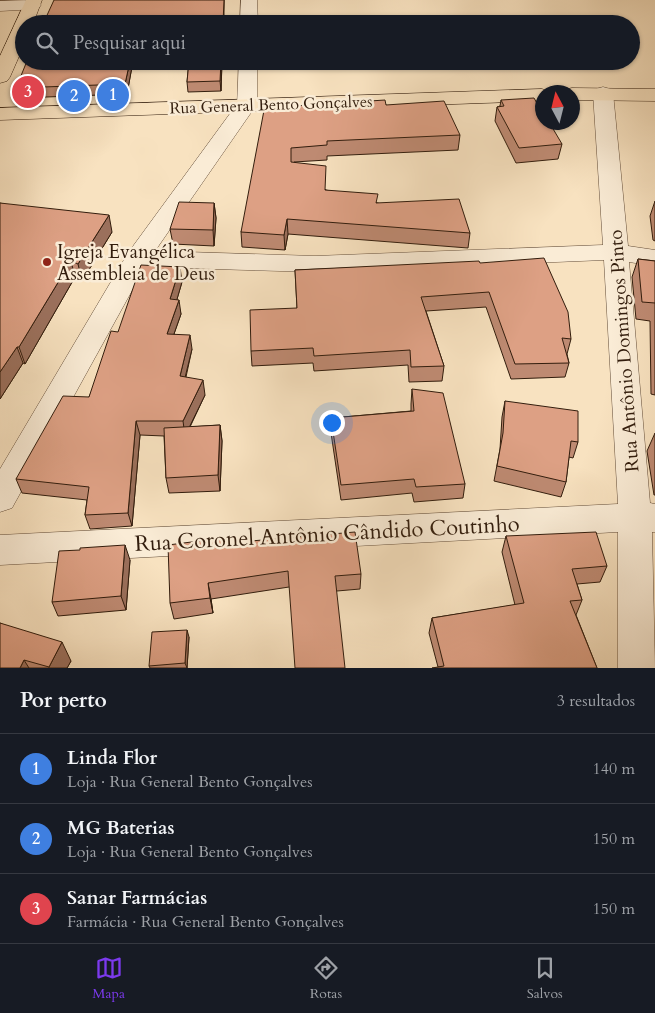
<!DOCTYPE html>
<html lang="pt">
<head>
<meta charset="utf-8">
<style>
  body { margin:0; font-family:Cardo,serif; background:#20242c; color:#f1f3f6 }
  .compass { position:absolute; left:535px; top:85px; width:45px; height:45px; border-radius:50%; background:#171b24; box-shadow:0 1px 4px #0004; rotate:353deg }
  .you { position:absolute; left:331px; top:422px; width:18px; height:18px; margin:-12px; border:4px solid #fff; border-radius:50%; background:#1a73e8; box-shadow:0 0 0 8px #1a73e833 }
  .badge { display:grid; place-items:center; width:32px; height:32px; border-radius:50%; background:#7c3aed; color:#fff; font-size:16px; font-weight:700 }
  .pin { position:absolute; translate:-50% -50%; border:2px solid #fff; box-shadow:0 1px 5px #0006 }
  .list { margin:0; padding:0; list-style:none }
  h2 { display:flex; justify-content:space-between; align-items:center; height:65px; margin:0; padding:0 20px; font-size:21px }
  h2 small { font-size:16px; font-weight:400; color:#9ea1a6 }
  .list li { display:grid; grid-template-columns:32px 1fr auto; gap:15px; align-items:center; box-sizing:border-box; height:70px; padding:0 20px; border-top:1px solid #363941 }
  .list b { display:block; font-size:19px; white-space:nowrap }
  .list p { margin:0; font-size:16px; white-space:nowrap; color:#9ea1a6 }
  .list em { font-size:16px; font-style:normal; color:#9ea1a6 }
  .icon { flex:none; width:28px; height:28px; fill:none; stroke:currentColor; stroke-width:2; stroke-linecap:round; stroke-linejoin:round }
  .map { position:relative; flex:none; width:655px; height:668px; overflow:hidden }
  .search { position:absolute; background:#171b24; box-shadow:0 1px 4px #0004; left:15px; right:15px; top:15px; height:55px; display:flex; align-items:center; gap:12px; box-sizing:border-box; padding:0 18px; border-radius:28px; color:#9ea1a6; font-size:19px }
  .sheet { height:275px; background:#171b24 }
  nav { display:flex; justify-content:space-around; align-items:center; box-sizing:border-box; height:70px; border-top:1px solid #363941; background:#171b24; font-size:14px; color:#9ea1a6 }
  nav a { display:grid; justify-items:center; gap:2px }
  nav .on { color:#7c3aed }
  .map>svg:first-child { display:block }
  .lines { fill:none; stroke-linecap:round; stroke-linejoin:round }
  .minor-casing { stroke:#644e3a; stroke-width:1 }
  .major-casing { stroke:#321d0d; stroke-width:1 }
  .minor { fill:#faecd6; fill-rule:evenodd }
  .major { fill:#f8e2c0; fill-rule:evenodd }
  .wall { fill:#be8a72; stroke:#321d0d }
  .shaded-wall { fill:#9b705c; stroke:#321d0d }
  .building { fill:#dda084; stroke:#321d0d }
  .poi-dot { fill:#8f2418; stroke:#faecd6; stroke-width:2 }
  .labels { text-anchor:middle; stroke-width:5; stroke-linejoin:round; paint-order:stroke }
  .far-street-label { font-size:16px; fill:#321d0d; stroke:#faecd6 }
  .poi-label { font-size:19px; fill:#321d0d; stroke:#faecd6; text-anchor:start }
  .street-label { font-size:19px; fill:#321d0d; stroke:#faecd6 }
  .near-street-label { font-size:22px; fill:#321d0d; stroke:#faecd6 }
</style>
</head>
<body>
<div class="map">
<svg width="655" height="668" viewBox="0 0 655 668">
  <rect width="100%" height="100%" fill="#f8e2c0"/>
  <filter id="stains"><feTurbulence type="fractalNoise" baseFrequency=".004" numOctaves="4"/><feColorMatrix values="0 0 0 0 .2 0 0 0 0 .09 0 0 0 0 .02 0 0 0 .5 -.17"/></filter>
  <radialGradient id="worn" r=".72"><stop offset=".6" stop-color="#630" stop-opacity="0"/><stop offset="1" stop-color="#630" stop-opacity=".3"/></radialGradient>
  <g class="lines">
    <defs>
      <path id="minor" d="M32,0L38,1L41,5L38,9L0,11V1Z
        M241,0H257L258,24H240Z
        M239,61H257V104L155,251L315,256L603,245L593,93L596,89L603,87L610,89L613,93L628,246L655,250V266L629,262L650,503L655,504V532H652L655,668H618V532L0,565V535L618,504L604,260L315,272L145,267L12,508L0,512V469L128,253L237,104Z"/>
      <path id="major" d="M26,0H42L33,24H24V45L10,77L7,81L0,83V56Z
        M572,88L655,89V101L572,100V92H563L565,90Z
        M542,89L550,92H542V101L0,120V108Z"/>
    </defs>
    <use href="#minor" class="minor-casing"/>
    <use href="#major" class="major-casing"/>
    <use href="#minor" class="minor"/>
    <use href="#major" class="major"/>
  </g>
  <path class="wall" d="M133,61L127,94L19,98L16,88Z
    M189,61H222L221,91L188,92L187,82Z
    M501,100L562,144L558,159L516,163L495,121L497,107L500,106Z
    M386,105L460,135L458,150L327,156V160L294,162L326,190L378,203L470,233L468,248L288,234L285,250L242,247L241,232L294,106Z
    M655,201V241L653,240L650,216Z
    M0,203L112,232L82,281L75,277L25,364L23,363L0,399Z
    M214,203L216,218L214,246L173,244L170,229Z
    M638,259L655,261V395L651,394L650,321L636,319L632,277Z
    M480,263L571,339L567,354L569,363L565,377L511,379L486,307L426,311L444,366L442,381L409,382L408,365L314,371L313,363L252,366L251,351L297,308L295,270Z
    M182,282L177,299L181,314L174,334L192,349L186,377L205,395L190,427L220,425L222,441L220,491L169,493L166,478L164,436L140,435L132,526L90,529L85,515L87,500L22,493L16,479L89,397L118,332Z
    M412,389L465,484L463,498L414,502L412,493L341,500L331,433V418L411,411V404Z
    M505,401L578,442L573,458L569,457L566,482L561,497L494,481L500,449L502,417Z
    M655,433V495H654L647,451Z
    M506,536L607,566L600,582L577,584L582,600L576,615L597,668L438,667L429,633L432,618L515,605L502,552Z
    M251,541L361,574L360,589L337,591L289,587L211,599L213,613L174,619L170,603Z
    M130,560L126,610L58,616L52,602Z
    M0,623L71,661L67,668H0Z
    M189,637L187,668H150L149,666Z"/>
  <path class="shaded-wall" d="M224,0V24H223Z
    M130,61H133L127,94L125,84Z
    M221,61H222L221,91L220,81Z
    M214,203L216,218L214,246L213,230Z
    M109,215L112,232L82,281L78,264Z
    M287,219L288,234L285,250L284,235Z
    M71,261L75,277L25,364L19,347Z
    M180,267L182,282L173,313L170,299Z
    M179,300L181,314L169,348L167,334Z
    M190,335L192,349L182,390L180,376Z
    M17,347L23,363L0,399V372Z
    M203,380L205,395L185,436L183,421Z
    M136,421L140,435L132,526L128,513Z
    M220,425L222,441L220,491L218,475Z
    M125,545L130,560L126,610L121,596Z
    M208,583L211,599L213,613L210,598Z
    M187,630L189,637L187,668L185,663Z
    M62,642L71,661L67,668H49V667Z
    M24,660L29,668H20Z"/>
  <path class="building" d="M54,0H224L223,24H43Z
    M27,61H130L125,84L16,88Z
    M189,61H221L220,81L187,82Z
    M534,98L542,112V122H549L562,144L519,148L497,107L504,106L501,100Z
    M385,100L386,105L444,101L460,135L327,141V145L291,148V162L326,166L325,190L378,194L376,203L459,199L470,233L287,219L284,235L241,232L265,105L294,106Z
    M179,202L214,203L213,230L170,229Z
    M0,203L109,215L78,264L71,261L19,347H17L0,372Z
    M544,258L568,312L571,339L562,338L569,363L515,364L489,292L421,297L444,366L411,367L410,350L314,356L313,348L251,351L250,310L297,308L295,270L479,261L480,263Z
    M638,259L655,261V303L642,302Z
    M141,265L180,267L170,299L179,300L167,334L190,335L180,376L203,380L183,421H136L128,513L85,515L89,487L16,479L63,396L89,397L111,331L118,332Z
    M412,389L443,393L465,484L416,487L414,479L341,485L331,418L414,411Z
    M505,401L578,411V442L571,441L566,482L497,466L503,433Z
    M220,425L218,475L166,478L164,428Z
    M355,532L361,574L335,576L345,668H295L288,571L208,583L210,598L170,603L168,545L207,540L251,537V541Z
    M596,532L607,566L572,569L582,600L570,601L597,668H432L444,666L432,618L524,603L506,536Z
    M125,545L121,596L52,602L59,551L80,550V548Z
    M0,623L62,642L49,667L24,660L20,668H0Z
    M187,630L185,663L149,666L152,632Z"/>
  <circle class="poi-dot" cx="47" cy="262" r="5"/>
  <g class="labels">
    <g class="far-street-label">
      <text transform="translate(271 104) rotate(-2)" y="6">Rua General Bento Gonçalves</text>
    </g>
    <g class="poi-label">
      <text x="57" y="258">Igreja Evangélica<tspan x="57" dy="22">Assembleia de Deus</tspan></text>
    </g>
    <g class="street-label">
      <text transform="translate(623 351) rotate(-94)" y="7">Rua Antônio Domingos Pinto</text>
    </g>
    <g class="near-street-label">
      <text transform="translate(327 533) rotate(-3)" y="8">Rua Coronel Antônio Cândido Coutinho</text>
    </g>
  </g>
  <rect width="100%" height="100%" filter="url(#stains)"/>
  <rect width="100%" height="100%" fill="url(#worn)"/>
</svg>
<svg class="compass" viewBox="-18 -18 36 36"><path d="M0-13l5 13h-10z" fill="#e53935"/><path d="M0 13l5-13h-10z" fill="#9ea1a6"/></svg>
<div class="you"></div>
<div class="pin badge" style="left:113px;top:95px;background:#3f7fe0">1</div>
<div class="pin badge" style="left:74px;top:96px;background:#3f7fe0">2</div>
<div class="pin badge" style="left:28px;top:92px;background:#e0444e">3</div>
<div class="search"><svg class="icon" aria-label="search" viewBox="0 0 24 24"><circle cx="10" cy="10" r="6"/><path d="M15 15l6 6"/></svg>Pesquisar aqui</div>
</div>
<section class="sheet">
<h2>Por perto<small>3 resultados</small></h2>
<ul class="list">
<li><span class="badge" style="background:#3f7fe0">1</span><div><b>Linda Flor</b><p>Loja · Rua General Bento Gonçalves</p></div><em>140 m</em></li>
<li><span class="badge" style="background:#3f7fe0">2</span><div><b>MG Baterias</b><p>Loja · Rua General Bento Gonçalves</p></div><em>150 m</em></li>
<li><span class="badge" style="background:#e0444e">3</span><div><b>Sanar Farmácias</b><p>Farmácia · Rua General Bento Gonçalves</p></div><em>150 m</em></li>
</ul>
</section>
<nav>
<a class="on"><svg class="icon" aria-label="map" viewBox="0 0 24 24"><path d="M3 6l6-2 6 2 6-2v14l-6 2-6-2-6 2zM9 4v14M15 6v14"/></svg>Mapa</a>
<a><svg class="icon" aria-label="directions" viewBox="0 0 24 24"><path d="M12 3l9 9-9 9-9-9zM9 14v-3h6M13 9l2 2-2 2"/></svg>Rotas</a>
<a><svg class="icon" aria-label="saved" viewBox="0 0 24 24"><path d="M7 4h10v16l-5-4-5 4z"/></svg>Salvos</a>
</nav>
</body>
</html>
